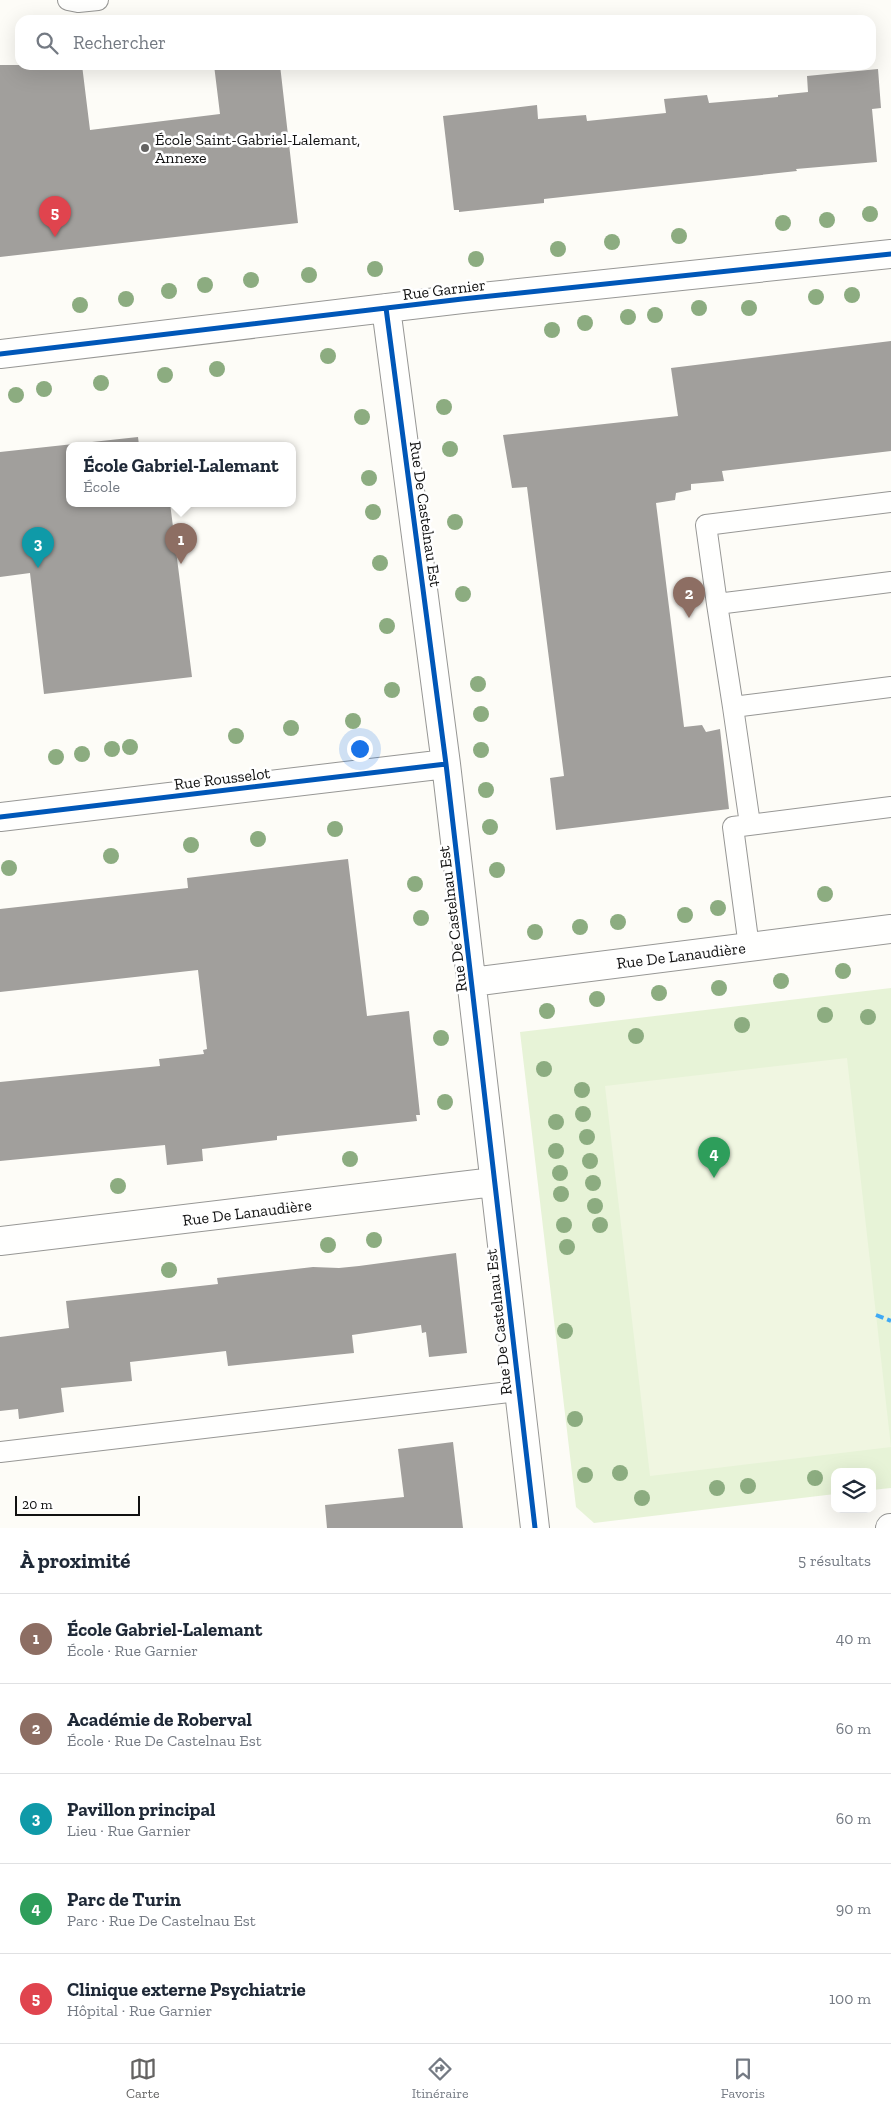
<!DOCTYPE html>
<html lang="fr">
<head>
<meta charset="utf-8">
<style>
  body { margin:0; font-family:"Zilla Slab",serif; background:#f6f6f7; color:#1f2937 }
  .controls { position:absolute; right:15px; bottom:15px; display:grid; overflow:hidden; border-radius:10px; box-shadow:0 5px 20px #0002 }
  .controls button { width:45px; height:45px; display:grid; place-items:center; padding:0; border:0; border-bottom:1px solid #e0e1e3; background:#fff; color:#1f2937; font:25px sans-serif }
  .scale { position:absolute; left:15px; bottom:12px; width:125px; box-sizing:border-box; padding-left:5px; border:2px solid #111; border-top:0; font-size:14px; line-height:18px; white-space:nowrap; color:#111; -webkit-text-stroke:4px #fff; paint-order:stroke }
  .you { position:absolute; left:359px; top:748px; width:18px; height:18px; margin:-12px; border:4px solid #fff; border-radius:50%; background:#1a73e8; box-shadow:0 0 0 8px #1a73e833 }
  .badge { display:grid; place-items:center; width:32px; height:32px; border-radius:50%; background:#646362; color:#fff; font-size:16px; font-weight:700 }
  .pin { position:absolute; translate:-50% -41px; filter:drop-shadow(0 1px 2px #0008) }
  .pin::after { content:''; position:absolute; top:26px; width:18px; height:15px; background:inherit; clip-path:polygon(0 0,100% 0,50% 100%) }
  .popup { position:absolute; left:66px; top:442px; width:230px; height:65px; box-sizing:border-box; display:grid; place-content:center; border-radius:10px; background:#fff; filter:drop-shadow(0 1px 4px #0005); font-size:16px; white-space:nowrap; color:#747a83 }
  .popup b { font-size:19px; color:#1f2937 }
  .popup::after { content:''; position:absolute; left:50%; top:100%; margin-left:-10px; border:10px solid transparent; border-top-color:#fff }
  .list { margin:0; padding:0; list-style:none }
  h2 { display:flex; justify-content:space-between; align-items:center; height:65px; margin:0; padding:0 20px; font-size:21px }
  h2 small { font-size:16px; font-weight:400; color:#747a83 }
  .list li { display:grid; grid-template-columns:32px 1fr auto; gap:15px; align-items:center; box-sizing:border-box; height:90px; padding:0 20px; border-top:1px solid #e0e1e3 }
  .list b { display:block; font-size:19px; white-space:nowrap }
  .list p { margin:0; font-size:16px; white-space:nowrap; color:#747a83 }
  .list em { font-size:16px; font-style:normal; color:#747a83 }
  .icon { flex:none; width:28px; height:28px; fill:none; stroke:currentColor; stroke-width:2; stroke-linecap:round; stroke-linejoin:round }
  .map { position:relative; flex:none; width:891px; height:1528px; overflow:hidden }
  .search { position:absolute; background:#fff; box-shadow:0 5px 20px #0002; left:15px; right:15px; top:15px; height:55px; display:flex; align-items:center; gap:12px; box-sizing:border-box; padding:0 18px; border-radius:15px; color:#747a83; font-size:19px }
  .sheet { height:515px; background:#fff }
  nav { display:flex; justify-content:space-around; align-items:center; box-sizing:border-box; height:70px; border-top:1px solid #e0e1e3; background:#fff; font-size:14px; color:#747a83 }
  nav a { display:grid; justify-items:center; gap:2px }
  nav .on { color:#646362 }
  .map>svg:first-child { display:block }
  .green { fill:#e7f3d7 }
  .pitch { fill:#f0f6e1 }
  .building { fill:#a19f9c }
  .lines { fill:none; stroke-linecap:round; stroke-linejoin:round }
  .lane-casing { stroke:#979795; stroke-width:22 }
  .street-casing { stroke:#979795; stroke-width:30 }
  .lane { stroke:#fffffe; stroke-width:20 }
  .street { stroke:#fffffe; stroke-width:28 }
  .quiet { stroke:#3fa9f5; stroke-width:4; stroke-dasharray:8 4; stroke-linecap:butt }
  .cycleway-casing { stroke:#fff; stroke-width:8 }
  .cycleway { stroke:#0057b8; stroke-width:5 }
  .tree { fill:#8cac80 }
  .poi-dot { fill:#646362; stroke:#fff; stroke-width:2 }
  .labels { text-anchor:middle; stroke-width:5; stroke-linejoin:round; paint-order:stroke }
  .poi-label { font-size:16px; fill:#111; stroke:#fff; text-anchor:start }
  .street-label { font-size:16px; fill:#111; stroke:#fff }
</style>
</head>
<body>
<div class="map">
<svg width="891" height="1528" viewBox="0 0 891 1528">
  <rect width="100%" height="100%" fill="#fdfcf7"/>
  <path class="green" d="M891,988V1488L872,1490V1472H835V1494L594,1523L576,1507L520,1032Z"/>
  <path class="pitch" d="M847,1058L891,1447L650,1476L605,1086Z"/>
  <path class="building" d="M0,65H82L90,130L220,114L214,65H280L298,223L0,257Z
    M878,69L881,108L872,109L877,162L796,169L797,171L544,199V203L459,212V210H454L443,116L537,105L538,119L586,115L587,121L666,113L664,99L707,95L709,103L778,97V95L808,92L807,76Z
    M891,341V451L722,471L724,481L691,484V490L676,493L675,500L656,503L684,727L702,725L706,732L720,729L729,809L556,830L550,778L564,776L527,487L512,488L503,435L678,416L671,368Z
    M138,437L139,445H70V503H170L192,677L44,694L30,573L0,577V452Z
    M348,859L367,1016L409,1011L420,1115H416L417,1121L277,1136V1140L202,1149L203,1161L167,1165L165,1145L0,1161V1082L160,1066L159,1059L204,1054L203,1050L207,1049L198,970L0,992V909L188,888L187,878Z
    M456,1253L467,1353L429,1357L426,1332L422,1333L421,1325L352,1335L354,1353L228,1366L226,1351L130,1362L132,1381L61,1388L64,1412L19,1419L18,1409L0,1411V1337L69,1328L66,1301L218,1284L217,1278L313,1267L339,1268L359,1266Z
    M453,1442L463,1528H327L325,1505L404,1497L398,1449Z"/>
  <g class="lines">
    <defs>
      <path id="lane" d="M68,0L78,2L98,0
        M717,604L706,525L891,502
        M733,707L717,604L891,582
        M750,824L733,707L891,687
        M749,947L733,827L891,807
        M0,1452L518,1391"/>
      <path id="street" d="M386,308L446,764L535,1528
        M0,354L462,299L891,254
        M0,817L446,764
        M472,982L891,929
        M0,1241L494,1182
        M890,1528H891"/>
    </defs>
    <use href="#lane" class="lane-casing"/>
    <use href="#street" class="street-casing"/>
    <use href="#lane" class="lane"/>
    <use href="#street" class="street"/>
    <path class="quiet" d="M876,1315L891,1321"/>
    <defs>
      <path id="cycleway" d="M386,308L446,764L535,1528
        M0,354L462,299L891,254
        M0,817L446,764"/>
    </defs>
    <use href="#cycleway" class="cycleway-casing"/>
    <use href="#cycleway" class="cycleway"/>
  </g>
  <g class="tree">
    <circle cx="870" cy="214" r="8"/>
    <circle cx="827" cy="220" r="8"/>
    <circle cx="783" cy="223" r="8"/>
    <circle cx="679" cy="236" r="8"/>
    <circle cx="612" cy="242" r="8"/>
    <circle cx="558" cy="249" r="8"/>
    <circle cx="476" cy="259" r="8"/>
    <circle cx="375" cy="269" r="8"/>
    <circle cx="309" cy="275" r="8"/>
    <circle cx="251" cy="280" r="8"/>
    <circle cx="205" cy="285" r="8"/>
    <circle cx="169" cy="291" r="8"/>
    <circle cx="852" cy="295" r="8"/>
    <circle cx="816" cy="297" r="8"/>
    <circle cx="126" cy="299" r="8"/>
    <circle cx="80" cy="305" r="8"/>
    <circle cx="699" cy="308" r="8"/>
    <circle cx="749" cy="308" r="8"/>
    <circle cx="655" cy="315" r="8"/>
    <circle cx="628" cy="317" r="8"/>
    <circle cx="585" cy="323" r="8"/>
    <circle cx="552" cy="330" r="8"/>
    <circle cx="328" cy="356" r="8"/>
    <circle cx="217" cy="369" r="8"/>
    <circle cx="165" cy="375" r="8"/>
    <circle cx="101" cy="383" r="8"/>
    <circle cx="44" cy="389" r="8"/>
    <circle cx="16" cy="395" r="8"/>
    <circle cx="444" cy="407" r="8"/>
    <circle cx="362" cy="417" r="8"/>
    <circle cx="450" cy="449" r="8"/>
    <circle cx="369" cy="478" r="8"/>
    <circle cx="373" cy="512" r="8"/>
    <circle cx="455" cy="522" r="8"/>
    <circle cx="380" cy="563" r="8"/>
    <circle cx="463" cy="594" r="8"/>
    <circle cx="387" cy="626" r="8"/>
    <circle cx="478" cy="684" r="8"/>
    <circle cx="392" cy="690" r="8"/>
    <circle cx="481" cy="714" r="8"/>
    <circle cx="353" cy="721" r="8"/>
    <circle cx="291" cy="728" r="8"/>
    <circle cx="236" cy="736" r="8"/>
    <circle cx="130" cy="747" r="8"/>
    <circle cx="112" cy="749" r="8"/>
    <circle cx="481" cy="750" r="8"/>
    <circle cx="82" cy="754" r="8"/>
    <circle cx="56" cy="757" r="8"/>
    <circle cx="486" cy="790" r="8"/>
    <circle cx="490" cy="827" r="8"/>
    <circle cx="335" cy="829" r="8"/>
    <circle cx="258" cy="839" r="8"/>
    <circle cx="191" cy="845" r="8"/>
    <circle cx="111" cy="856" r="8"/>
    <circle cx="9" cy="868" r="8"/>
    <circle cx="497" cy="870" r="8"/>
    <circle cx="415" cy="884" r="8"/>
    <circle cx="825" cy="894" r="8"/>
    <circle cx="718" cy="908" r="8"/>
    <circle cx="685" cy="915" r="8"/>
    <circle cx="421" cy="918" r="8"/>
    <circle cx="618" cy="922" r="8"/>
    <circle cx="580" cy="927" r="8"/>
    <circle cx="535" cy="932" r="8"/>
    <circle cx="843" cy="971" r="8"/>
    <circle cx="781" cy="981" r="8"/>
    <circle cx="719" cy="988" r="8"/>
    <circle cx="659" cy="993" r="8"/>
    <circle cx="597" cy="999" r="8"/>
    <circle cx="547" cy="1011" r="8"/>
    <circle cx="825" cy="1015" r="8"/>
    <circle cx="868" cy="1017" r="8"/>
    <circle cx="742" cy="1025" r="8"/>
    <circle cx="636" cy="1036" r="8"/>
    <circle cx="441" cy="1038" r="8"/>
    <circle cx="544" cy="1069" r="8"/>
    <circle cx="582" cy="1090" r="8"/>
    <circle cx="445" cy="1102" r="8"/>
    <circle cx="583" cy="1114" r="8"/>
    <circle cx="556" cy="1122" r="8"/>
    <circle cx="587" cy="1137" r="8"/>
    <circle cx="556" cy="1151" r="8"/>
    <circle cx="350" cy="1159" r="8"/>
    <circle cx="590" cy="1161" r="8"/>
    <circle cx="560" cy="1173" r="8"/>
    <circle cx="593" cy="1183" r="8"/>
    <circle cx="118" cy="1186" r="8"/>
    <circle cx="561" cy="1194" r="8"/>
    <circle cx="595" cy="1206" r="8"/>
    <circle cx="564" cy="1225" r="8"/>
    <circle cx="600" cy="1225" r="8"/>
    <circle cx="374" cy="1240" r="8"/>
    <circle cx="328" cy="1245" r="8"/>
    <circle cx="567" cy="1247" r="8"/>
    <circle cx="169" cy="1270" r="8"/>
    <circle cx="565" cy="1331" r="8"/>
    <circle cx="575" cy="1419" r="8"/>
    <circle cx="620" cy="1473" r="8"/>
    <circle cx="585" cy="1475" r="8"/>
    <circle cx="815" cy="1478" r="8"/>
    <circle cx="748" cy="1486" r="8"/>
    <circle cx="717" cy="1488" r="8"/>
    <circle cx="642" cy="1498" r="8"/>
  </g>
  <circle class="poi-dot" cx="145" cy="148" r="5"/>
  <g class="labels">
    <g class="poi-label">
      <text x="155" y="145">École Saint-Gabriel-Lalemant,<tspan x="155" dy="18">Annexe</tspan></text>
    </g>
    <g class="street-label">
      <text transform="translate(444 289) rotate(-7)" y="6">Rue Garnier</text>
      <text transform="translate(426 514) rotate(82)" y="6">Rue De Castelnau Est</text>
      <text transform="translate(222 778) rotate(-7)" y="6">Rue Rousselot</text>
      <text transform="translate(452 919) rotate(-97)" y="6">Rue De Castelnau Est</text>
      <text transform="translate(681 955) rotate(-7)" y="6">Rue De Lanaudière</text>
      <text transform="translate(247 1212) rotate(-7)" y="6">Rue De Lanaudière</text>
      <text transform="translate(498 1322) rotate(-96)" y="6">Rue De Castelnau Est</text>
    </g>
  </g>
</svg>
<div class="controls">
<button><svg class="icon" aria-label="layers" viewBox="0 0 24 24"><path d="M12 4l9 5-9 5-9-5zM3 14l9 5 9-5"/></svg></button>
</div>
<div class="scale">20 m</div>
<div class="you"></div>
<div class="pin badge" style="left:181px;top:564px;background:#8d6e63">1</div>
<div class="popup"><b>École Gabriel-Lalemant</b>École</div>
<div class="pin badge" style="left:689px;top:618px;background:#8d6e63">2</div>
<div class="pin badge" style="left:38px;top:568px;background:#0f9aa8">3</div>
<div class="pin badge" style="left:714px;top:1178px;background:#2e9e5b">4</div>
<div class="pin badge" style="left:55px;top:237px;background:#e0444e">5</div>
<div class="search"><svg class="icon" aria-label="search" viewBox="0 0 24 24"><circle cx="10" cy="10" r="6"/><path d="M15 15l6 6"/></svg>Rechercher</div>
</div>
<section class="sheet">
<h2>À proximité<small>5 résultats</small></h2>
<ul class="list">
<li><span class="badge" style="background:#8d6e63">1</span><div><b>École Gabriel-Lalemant</b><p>École · Rue Garnier</p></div><em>40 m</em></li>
<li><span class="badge" style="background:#8d6e63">2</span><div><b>Académie de Roberval</b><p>École · Rue De Castelnau Est</p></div><em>60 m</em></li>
<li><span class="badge" style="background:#0f9aa8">3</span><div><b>Pavillon principal</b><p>Lieu · Rue Garnier</p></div><em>60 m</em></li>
<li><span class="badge" style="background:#2e9e5b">4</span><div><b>Parc de Turin</b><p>Parc · Rue De Castelnau Est</p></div><em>90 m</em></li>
<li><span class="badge" style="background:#e0444e">5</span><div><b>Clinique externe Psychiatrie</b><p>Hôpital · Rue Garnier</p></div><em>100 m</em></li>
</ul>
</section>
<nav>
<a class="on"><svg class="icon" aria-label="map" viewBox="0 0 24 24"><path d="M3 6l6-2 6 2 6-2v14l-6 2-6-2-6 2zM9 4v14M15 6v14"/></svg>Carte</a>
<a><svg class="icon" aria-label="directions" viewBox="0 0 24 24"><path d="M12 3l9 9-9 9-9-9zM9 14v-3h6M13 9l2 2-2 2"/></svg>Itinéraire</a>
<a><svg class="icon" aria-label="saved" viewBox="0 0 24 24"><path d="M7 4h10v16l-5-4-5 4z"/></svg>Favoris</a>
</nav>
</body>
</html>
